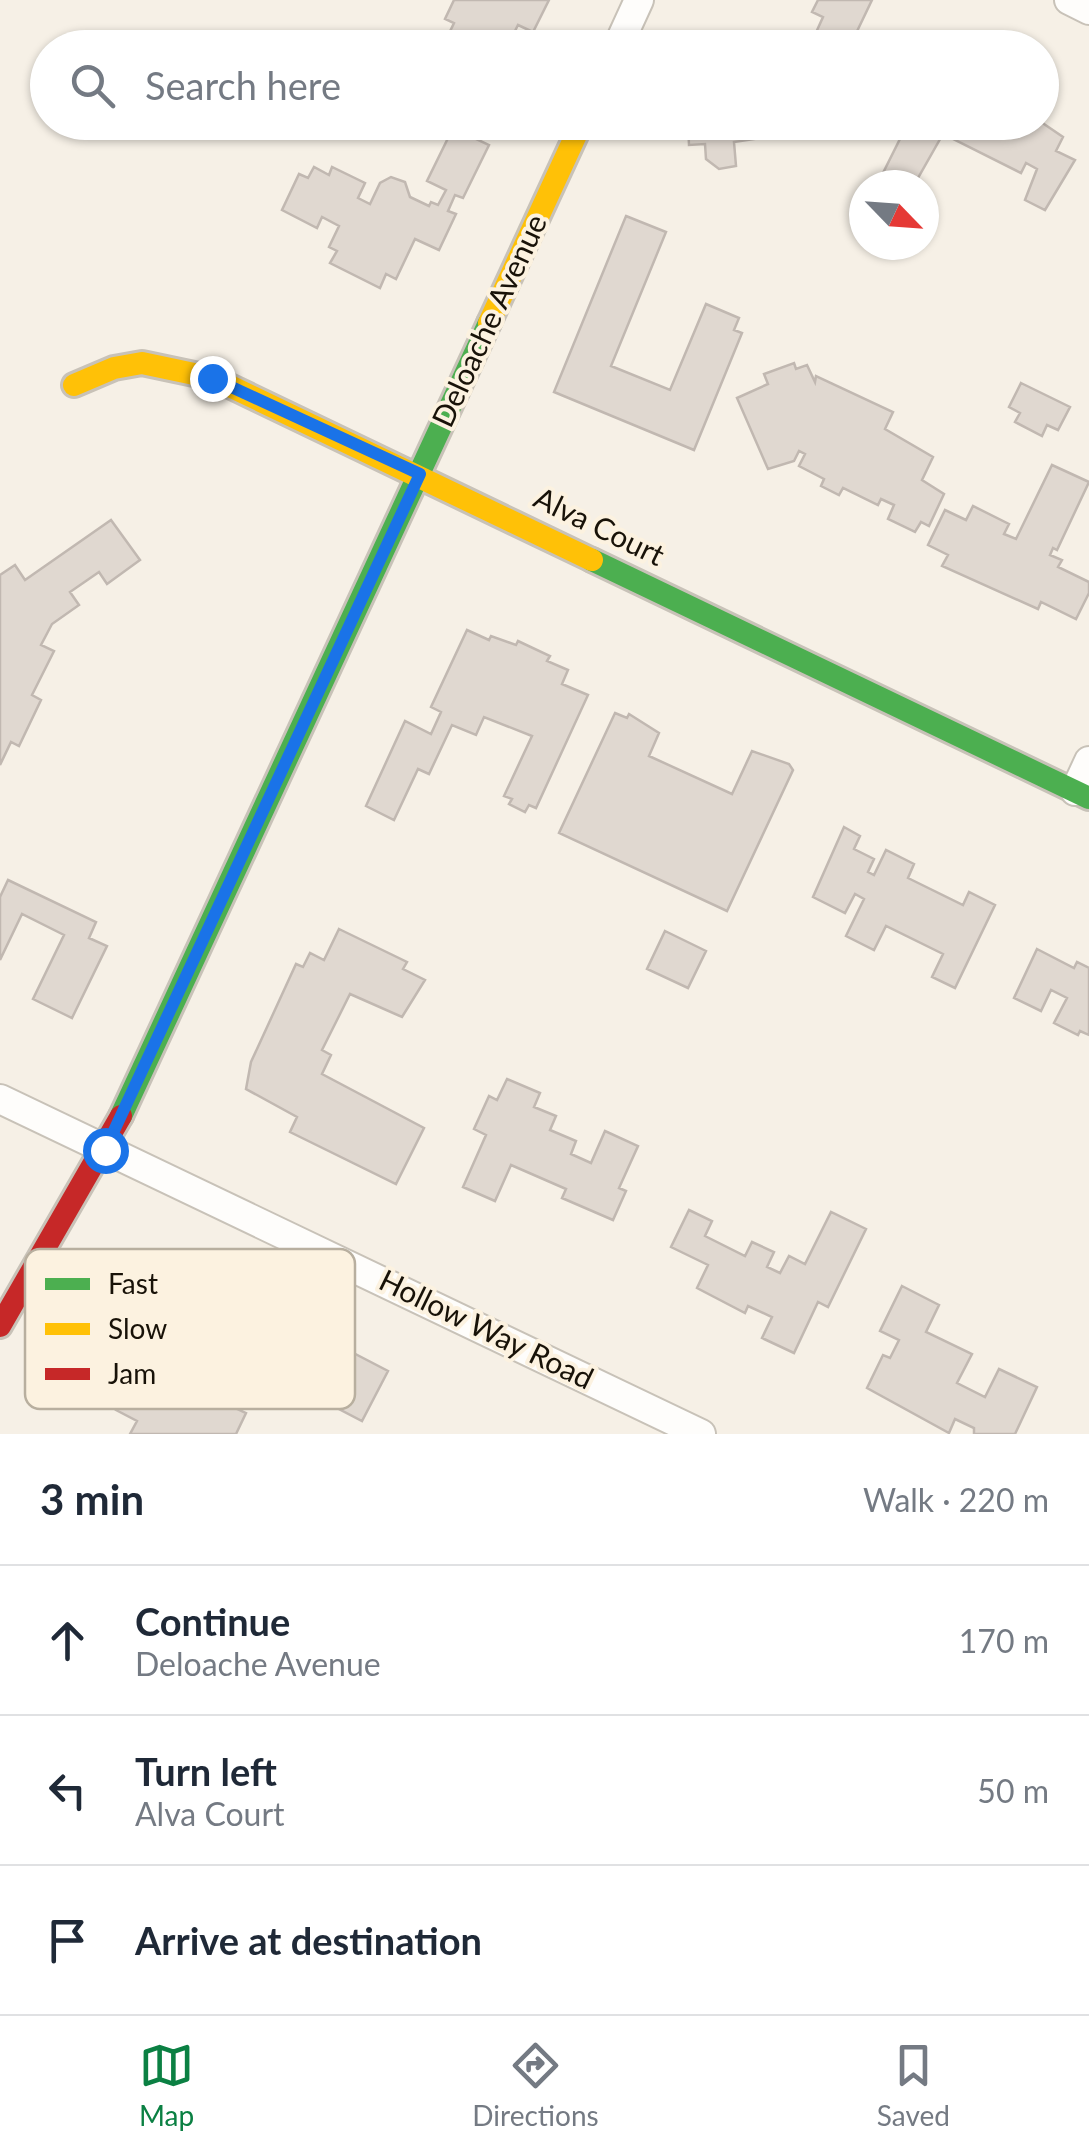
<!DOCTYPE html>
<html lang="en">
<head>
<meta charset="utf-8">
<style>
  body { margin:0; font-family:Lato,sans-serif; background:#f2f2f3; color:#1f2937 }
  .compass { position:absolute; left:849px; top:170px; width:90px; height:90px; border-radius:50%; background:#fff; box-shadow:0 2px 8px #0004; rotate:115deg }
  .stop { position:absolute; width:30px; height:30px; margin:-22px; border:8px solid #1a73e8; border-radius:50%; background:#fff }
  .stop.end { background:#1a73e8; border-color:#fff; box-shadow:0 2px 10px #0008 }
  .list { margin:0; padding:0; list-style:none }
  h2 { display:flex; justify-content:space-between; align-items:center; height:130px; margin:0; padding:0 40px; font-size:42px }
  h2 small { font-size:32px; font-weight:400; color:#747a83 }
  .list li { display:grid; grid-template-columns:65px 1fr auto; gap:30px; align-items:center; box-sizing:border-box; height:150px; padding:0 40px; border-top:2px solid #e0e1e3 }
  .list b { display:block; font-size:38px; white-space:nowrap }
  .list p { margin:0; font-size:32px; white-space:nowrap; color:#747a83 }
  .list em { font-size:32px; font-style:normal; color:#747a83 }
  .icon { flex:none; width:55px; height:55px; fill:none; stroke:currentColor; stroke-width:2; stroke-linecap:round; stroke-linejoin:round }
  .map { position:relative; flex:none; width:1089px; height:1434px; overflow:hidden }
  .search { position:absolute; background:#fff; box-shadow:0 2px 8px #0004; left:30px; right:30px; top:30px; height:110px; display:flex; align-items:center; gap:25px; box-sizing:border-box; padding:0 35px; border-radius:55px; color:#747a83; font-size:38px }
  .sheet { height:580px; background:#fff }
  nav { display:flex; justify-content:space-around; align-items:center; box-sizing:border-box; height:140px; border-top:2px solid #e0e1e3; background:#fff; font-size:28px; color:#747a83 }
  nav a { display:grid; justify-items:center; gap:5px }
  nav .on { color:#0b8043 }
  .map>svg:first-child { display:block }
  .building { fill:#e0d8d0; stroke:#c1b8b1; stroke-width:2.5 }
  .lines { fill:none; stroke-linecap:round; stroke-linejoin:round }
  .street-casing { stroke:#c8c2b8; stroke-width:32 }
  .fast-casing { stroke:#c8c2b8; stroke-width:28 }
  .slow-casing { stroke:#c8c2b8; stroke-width:28 }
  .jam-casing { stroke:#c8c2b8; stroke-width:28 }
  .street { stroke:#fefdfb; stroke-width:28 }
  .fast { stroke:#4caf50; stroke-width:22 }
  .slow { stroke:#ffc107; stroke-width:22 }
  .jam { stroke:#c62828; stroke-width:22 }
  .route { stroke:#1a73e8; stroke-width:12 }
  .labels { text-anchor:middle; stroke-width:8; stroke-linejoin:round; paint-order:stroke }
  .street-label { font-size:30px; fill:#181208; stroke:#fcf2e0 }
  .key { fill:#fcf2e0; stroke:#b8af9f; stroke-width:2.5 }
  .key-label { font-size:28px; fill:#181208 }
</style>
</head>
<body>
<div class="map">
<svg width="1089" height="1434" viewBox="0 0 1089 1434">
  <rect width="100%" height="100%" fill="#f6f0e6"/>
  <path class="building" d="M454,0H549L533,32L518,25L508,45L496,39L492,48H442L454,23L445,19Z
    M818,0H872L849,48H809L823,17L812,12Z
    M688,122H821L822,129L734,142L736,166L719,169L706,159L705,144L689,145Z
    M906,122H1041L1063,137L1056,151L1075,160L1045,210L1025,200L1037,169L1026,163L1021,173L943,134L914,185H877L903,133L914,138L918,129Z
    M453,128L489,145L463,198L455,195L448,211L456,214L439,250L415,239L396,279L386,274L380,288L330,263L337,251L329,247L339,226L322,217L317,228L282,210L299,174L308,178L314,167L329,175L332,167L365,183L358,198L370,204L380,183L391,177L405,182L410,197L429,206L431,202L438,205L446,190L427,181Z
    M626,216L666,232L611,366L670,390L706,304L739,318L734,330L742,333L694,450L554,392Z
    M794,363L796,369L807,365L815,382L816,376L893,412L885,429L933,457L922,480L944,494L929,526L921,522L915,532L888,519L894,505L881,499L878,505L843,488L839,495L821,486L824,479L799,466L805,454L799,451L794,461L768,469L737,398L768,384L764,374Z
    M1021,383L1070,407L1058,430L1047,425L1042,436L1015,422L1020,413L1009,407Z
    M1052,465L1089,482L1057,550L1053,548L1050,555L1062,560L1058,567L1089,582V593L1076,619L1041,602L1038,609L942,566L948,555L928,545L945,510L966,520L973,506L1009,524L1004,534L1016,539Z
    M111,520L140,560L107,584L99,572L70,592L79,605L52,624L41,645L54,651L32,695L41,700L19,746L11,742L0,765V575L15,565L25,580Z
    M467,630L489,640L491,636L516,645L518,641L550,656L547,661L568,670L562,684L588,695L536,808L529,805L525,812L509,804L512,799L504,796L532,736L484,717L476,735L452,725L429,774L418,769L394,820L366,806L405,721L431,734L441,712L431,707Z
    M615,713L627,718L629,714L659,733L649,756L732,794L752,751L789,764L793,770L727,911L559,833Z
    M844,827L860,836L854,849L874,859L868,872L874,875L886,850L914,864L908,878L963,905L969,892L995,905L955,988L932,977L943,954L886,926L874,950L846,936L864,899L855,894L845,913L813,897Z
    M8,880L96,922L89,938L107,946L72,1018L33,999L64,935L22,914L0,960V897Z
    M339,929L407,962L403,969L425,980L402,1017L350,994L322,1050L331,1055L322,1074L424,1128L396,1184L290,1132L297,1117L246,1089L251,1062L296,964L303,967L310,953L324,960Z
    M665,931L706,951L688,988L647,969Z
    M1037,949L1074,968L1077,962L1089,968V1035L1080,1031L1078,1035L1054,1023L1067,998L1051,990L1041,1011L1014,998Z
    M507,1079L540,1093L534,1107L556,1116L550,1130L576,1141L571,1154L591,1163L605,1131L638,1146L619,1188L626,1191L613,1220L562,1198L566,1189L511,1165L495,1201L463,1187L486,1135L474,1129L489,1096L497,1100Z
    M689,1210L712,1221L705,1236L745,1256L752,1242L774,1252L767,1267L780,1273L789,1256L805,1264L831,1212L866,1229L828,1307L818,1302L794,1353L762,1338L772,1317L748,1306L745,1313L697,1288L708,1265L671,1247Z
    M258,1280L288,1296L276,1319L309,1336L311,1331L388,1371L362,1421L289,1383L305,1350L270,1333L235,1408L246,1413L236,1434H130L137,1421L116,1410L131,1380L142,1385L168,1348L177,1352L194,1318L230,1336Z
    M902,1286L939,1305L926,1332L972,1354L957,1383L985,1397L999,1369L1037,1387L1015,1434H974V1428L955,1419L949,1433L867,1388L883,1355L890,1358L899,1340L880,1331Z"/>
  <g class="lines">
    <defs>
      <path id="street" d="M1069,0L1089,10
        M617,48L639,0
        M1075,791L1089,761
        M0,1099L701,1434"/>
      <path id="fast" d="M592,560L1089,798
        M121,1116L489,323"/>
      <path id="slow" d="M489,323L582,122
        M74,385L114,368L142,363L213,378L592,560"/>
      <path id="jam" d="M0,1326L121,1116"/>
    </defs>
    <use href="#street" class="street-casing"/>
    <use href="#fast" class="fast-casing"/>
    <use href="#slow" class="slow-casing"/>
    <use href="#jam" class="jam-casing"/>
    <use href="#street" class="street"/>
    <use href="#fast" class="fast"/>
    <use href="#slow" class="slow"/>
    <use href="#jam" class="jam"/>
  </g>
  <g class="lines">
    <path class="route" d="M105,1150L420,474L212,378"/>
  </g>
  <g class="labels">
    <g class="street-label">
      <text transform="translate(490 321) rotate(-65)" y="10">Deloache Avenue</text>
      <text transform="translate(599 527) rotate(26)" y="10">Alva Court</text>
      <text transform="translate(486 1330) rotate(26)" y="10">Hollow Way Road</text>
    </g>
  </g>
  <rect x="25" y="1249" width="330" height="160" rx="15" class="key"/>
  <rect x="45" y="1278" width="45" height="12" fill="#4caf50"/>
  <rect x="45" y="1323" width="45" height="12" fill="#ffc107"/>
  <rect x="45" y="1368" width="45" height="12" fill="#c62828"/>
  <g class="key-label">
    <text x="108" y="1294">Fast</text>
    <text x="108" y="1339">Slow</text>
    <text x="108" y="1384">Jam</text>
  </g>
</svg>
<svg class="compass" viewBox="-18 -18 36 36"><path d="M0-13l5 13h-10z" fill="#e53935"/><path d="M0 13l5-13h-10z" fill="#747a83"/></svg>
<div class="stop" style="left:105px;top:1150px"></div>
<div class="stop end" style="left:212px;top:378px"></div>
<div class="search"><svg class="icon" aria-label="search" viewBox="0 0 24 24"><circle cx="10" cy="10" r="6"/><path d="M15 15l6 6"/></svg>Search here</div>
</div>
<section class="sheet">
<h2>3 min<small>Walk · 220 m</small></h2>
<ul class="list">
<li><svg class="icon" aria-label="ahead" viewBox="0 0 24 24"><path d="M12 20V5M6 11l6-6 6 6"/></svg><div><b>Continue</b><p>Deloache Avenue</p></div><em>170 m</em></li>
<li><svg class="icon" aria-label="left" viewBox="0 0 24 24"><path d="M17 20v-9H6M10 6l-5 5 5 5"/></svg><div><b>Turn left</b><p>Alva Court</p></div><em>50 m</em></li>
<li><svg class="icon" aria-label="arrive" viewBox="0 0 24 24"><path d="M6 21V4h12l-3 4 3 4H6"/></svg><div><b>Arrive at destination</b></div></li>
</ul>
</section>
<nav>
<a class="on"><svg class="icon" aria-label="map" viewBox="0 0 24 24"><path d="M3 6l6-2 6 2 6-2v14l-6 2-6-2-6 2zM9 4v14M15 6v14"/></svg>Map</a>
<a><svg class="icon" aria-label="directions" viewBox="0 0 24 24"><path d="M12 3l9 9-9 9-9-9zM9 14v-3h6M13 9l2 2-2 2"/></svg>Directions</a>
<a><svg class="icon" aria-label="saved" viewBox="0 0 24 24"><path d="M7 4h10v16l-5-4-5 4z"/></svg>Saved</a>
</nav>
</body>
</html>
